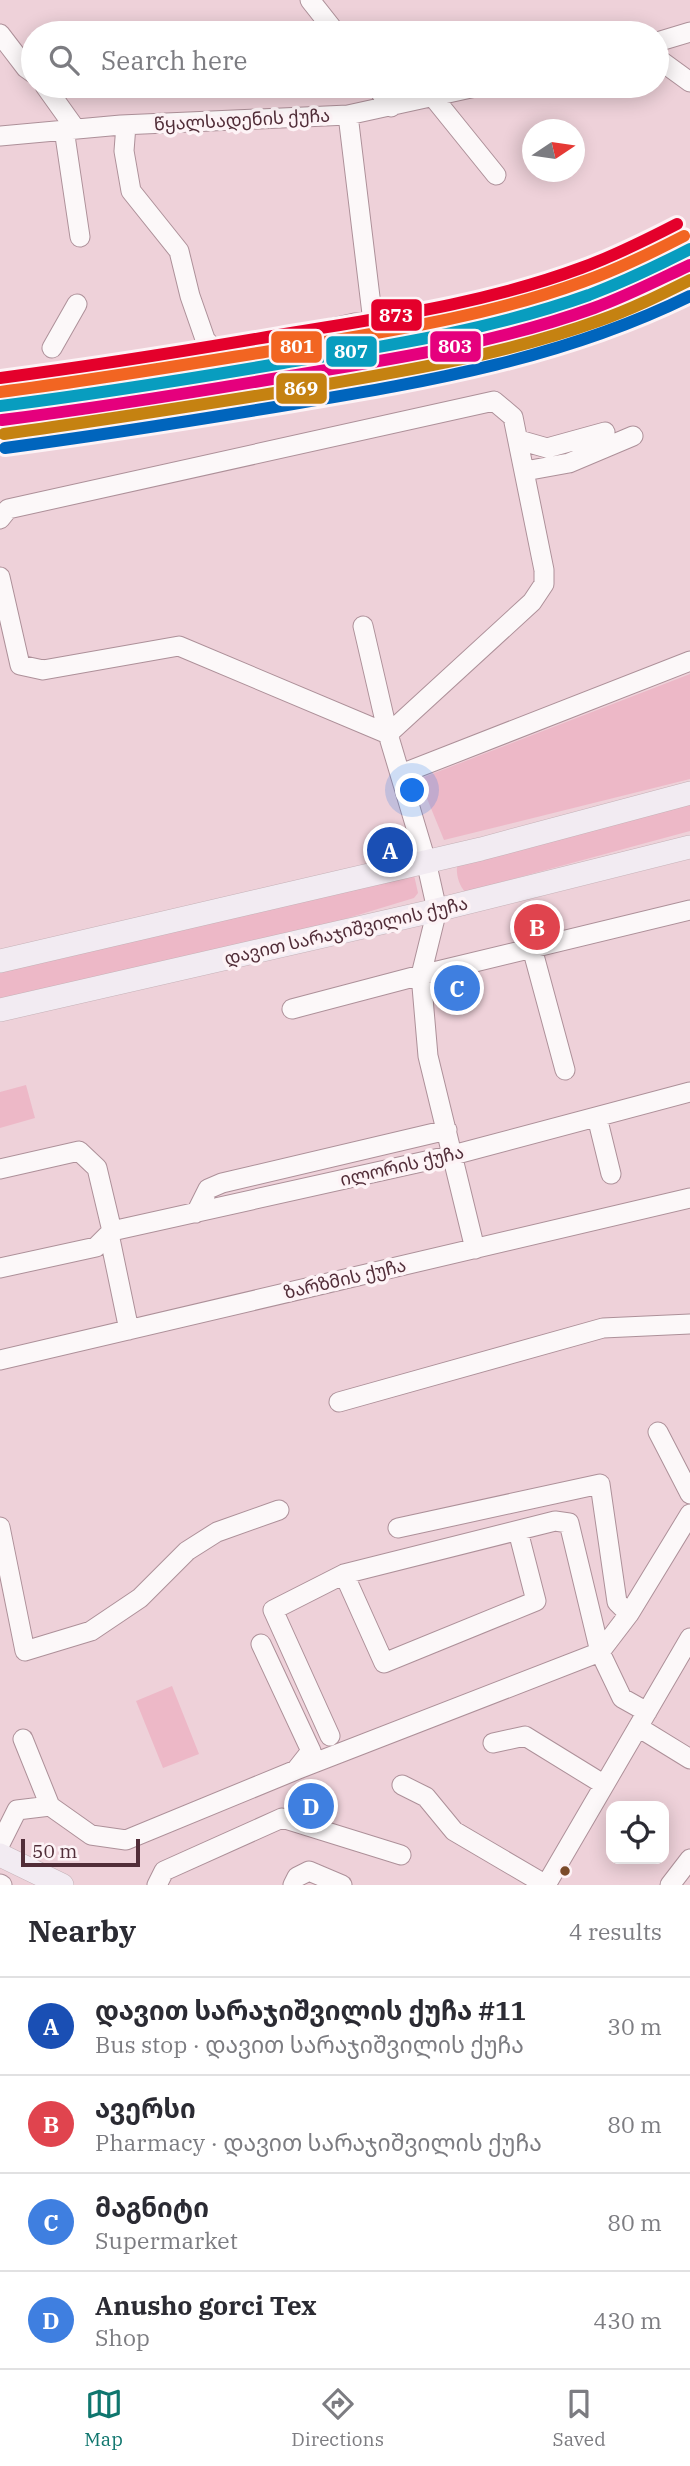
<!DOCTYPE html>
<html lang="en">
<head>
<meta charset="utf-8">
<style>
  body { margin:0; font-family:"IBM Plex Serif","Noto Sans Georgian",serif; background:#f7f7f7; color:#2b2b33 }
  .controls { position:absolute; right:21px; bottom:21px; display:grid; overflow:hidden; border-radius:14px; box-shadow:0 4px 18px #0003 }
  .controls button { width:63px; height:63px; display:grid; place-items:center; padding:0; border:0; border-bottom:2px solid #e1e1e2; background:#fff; color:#2b2b33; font:35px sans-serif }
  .compass { position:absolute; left:522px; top:119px; width:63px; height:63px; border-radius:50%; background:#fff; box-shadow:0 4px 18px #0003; rotate:77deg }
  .scale { position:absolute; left:21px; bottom:18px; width:119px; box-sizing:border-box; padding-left:7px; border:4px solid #512d38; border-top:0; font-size:19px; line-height:24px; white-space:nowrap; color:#512d38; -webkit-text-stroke:5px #fdf3f6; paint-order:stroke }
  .you { position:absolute; left:413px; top:791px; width:24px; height:24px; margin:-18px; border:5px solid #fff; border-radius:50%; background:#1a73e8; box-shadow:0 0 0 10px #1a73e833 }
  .badge { display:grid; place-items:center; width:46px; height:46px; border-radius:50%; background:#0f766e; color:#fff; font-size:23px; font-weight:700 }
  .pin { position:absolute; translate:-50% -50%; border:4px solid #fff; box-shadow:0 2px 7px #0006 }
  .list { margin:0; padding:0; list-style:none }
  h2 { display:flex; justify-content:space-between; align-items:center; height:91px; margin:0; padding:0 28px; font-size:30px }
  h2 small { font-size:23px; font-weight:400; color:#7c7c81 }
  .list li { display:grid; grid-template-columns:46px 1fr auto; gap:21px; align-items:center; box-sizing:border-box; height:98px; padding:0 28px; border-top:2px solid #e1e1e2 }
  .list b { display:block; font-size:26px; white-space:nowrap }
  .list p { margin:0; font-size:23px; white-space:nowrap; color:#7c7c81 }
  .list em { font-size:23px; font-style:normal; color:#7c7c81 }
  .icon { flex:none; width:38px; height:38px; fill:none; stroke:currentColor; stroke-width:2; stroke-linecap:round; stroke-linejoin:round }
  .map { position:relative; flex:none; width:690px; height:1885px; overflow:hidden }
  .search { position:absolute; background:#fff; box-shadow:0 4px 18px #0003; left:21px; right:21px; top:21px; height:77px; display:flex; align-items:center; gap:18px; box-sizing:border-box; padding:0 24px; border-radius:38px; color:#7c7c81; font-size:26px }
  .sheet { height:483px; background:#fff }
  nav { display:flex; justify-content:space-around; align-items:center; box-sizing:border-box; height:98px; border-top:2px solid #e1e1e2; background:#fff; font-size:19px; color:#7c7c81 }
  nav a { display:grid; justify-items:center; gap:4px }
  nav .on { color:#0f766e }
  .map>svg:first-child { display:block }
  .green { fill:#edb8c7 }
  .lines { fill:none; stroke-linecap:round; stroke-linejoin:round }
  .minor-casing { stroke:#ad9099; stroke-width:21 }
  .major-casing { stroke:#c5b1b7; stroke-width:24 }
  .minor { stroke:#fcf8f9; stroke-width:19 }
  .major { stroke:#f2ebf2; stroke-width:23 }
  .rail-casing { stroke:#d5cccf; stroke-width:7 }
  .rail { stroke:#fdf3f6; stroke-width:4.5; stroke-dasharray:13; stroke-linecap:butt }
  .rail-1-casing { stroke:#fdf3f6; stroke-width:18 }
  .rail-2-casing { stroke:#fdf3f6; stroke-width:18 }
  .rail-3-casing { stroke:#fdf3f6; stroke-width:18 }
  .rail-4-casing { stroke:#fdf3f6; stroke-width:18 }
  .rail-5-casing { stroke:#fdf3f6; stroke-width:18 }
  .rail-6-casing { stroke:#fdf3f6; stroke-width:18 }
  .rail-1 { stroke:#089dbf; stroke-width:12 }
  .rail-2 { stroke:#e5007d; stroke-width:12 }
  .rail-3 { stroke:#f26522; stroke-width:12 }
  .rail-4 { stroke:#c58211; stroke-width:12 }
  .rail-5 { stroke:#e4002b; stroke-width:12 }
  .rail-6 { stroke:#0065bd; stroke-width:12 }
  .bus-dot { fill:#7a4b2a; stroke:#fdf3f6; stroke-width:2.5 }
  .labels { text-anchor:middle; stroke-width:7; stroke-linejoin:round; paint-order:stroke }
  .street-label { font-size:18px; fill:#512d38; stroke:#fdf3f6 }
  .line-badge { stroke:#fdf3f6; stroke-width:2.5 }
  .badge-label { font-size:19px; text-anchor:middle; font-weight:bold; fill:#fff }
</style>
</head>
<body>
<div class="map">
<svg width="690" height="1885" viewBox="0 0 690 1885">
  <rect width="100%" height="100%" fill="#eed1d9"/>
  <path class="green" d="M690,674V779L444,840L419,779Z
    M690,799V831L465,892C458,884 455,871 458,861Z
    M414,875L418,893L414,898L325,925L0,1002V971Z
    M26,1085L35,1118L0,1128V1092Z
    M172,1686L199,1754L163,1768L136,1701Z"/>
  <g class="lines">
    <defs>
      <path id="minor" d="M310,0L336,33
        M0,34L26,68L33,73
        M657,42L690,32
        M657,58L690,82
        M45,86L75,128
        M376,86L391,107
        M433,97L496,175
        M348,115L373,322
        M126,125L124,151L131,191L179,251L190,296L205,339L217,354
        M64,129L80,237
        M0,136L121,125L348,115L480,86
        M52,348L77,304
        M0,393L203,367L217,354L355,323L373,322L387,330L551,289
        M519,440L547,448L605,432
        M525,471L569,463L633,436
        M0,519L8,509L494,401L513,417L544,570V584L532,602L388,734L179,646L43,670L20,665L0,577
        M363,626L388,734L426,861L437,910L421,975L428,1056L475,1249
        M401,774L690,661
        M532,948L565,1070
        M292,1009L421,975L690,910
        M597,1117L611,1174
        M0,1169L79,1151L97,1168L112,1231
        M196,1213L208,1189L222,1183L447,1130
        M109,1234L129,1330
        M0,1268L96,1247L112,1231L453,1155L690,1092
        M0,1360L690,1198
        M339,1402L603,1328L690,1324
        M658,1432L690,1494
        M0,1527L25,1651L91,1631L140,1598L187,1551L217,1532L279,1510
        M398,1528L600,1484L617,1602L629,1614
        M344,1574L384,1663L536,1601L518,1531
        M638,1727L690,1759
        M330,1736L273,1610L344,1574L555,1521L569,1523L600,1652L622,1698L647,1712
        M23,1739L50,1806
        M493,1743L525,1736L603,1784
        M296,1770L600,1652L629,1614L690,1514
        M402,1785L426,1797L454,1831L546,1885L690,1638
        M0,1844L17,1810L50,1806L91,1835L126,1840L296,1770L311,1751L261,1644
        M0,1884L2,1885
        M157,1885L164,1871L282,1818L401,1855
        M293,1885L297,1877L309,1871L342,1885
        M670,1885L690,1859"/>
      <path id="major" d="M0,961L481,849L690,793
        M0,1010L437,910L690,847
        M0,1855L62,1885"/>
    </defs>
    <use href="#minor" class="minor-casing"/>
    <use href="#major" class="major-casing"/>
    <use href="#minor" class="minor"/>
    <use href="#major" class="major"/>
    <defs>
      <path id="rail" d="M0,439L218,411L451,367L548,345L627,319L690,291"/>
    </defs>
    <use href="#rail" class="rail-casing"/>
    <use href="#rail" class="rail"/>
    <defs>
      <path id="rail-1" d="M0,406C95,394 189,379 283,363C386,346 491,330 589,295C623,282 657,266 690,249"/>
      <path id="rail-2" d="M2,420C96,408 190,393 284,377C388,360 494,344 594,308C627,296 658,280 690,265"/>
      <path id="rail-3" d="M0,392C95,380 189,364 283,349C383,332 486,317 582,282C617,270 651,253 684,236"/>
      <path id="rail-4" d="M4,434C98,421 193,406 287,391C392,373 498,357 598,321C630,310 660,295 690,280"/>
      <path id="rail-5" d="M0,378C93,366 186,351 279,335C380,318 484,304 581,268C614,256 646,240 677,224"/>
      <path id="rail-6" d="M5,448C102,435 197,420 293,404C431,381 564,358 690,296"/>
    </defs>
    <use href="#rail-1" class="rail-1-casing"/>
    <use href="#rail-2" class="rail-2-casing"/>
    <use href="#rail-3" class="rail-3-casing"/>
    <use href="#rail-4" class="rail-4-casing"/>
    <use href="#rail-5" class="rail-5-casing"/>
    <use href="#rail-6" class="rail-6-casing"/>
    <use href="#rail-1" class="rail-1"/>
    <use href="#rail-2" class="rail-2"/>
    <use href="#rail-3" class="rail-3"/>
    <use href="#rail-4" class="rail-4"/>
    <use href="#rail-5" class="rail-5"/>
    <use href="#rail-6" class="rail-6"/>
  </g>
  <circle class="bus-dot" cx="565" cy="1871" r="6"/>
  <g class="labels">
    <g class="street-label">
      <text transform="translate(242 120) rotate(-3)" y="6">წყალსადენის ქუჩა</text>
      <text transform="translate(346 931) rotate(-13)" y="6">დავით სარაჯიშვილის ქუჩა</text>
      <text transform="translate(402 1166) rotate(-13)" y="6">ილორის ქუჩა</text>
      <text transform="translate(345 1279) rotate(-13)" y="6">ზარზმის ქუჩა</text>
    </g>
  </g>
  <g class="line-badge">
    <rect x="370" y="298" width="53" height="34" rx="7" fill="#e4002b"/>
    <rect x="429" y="330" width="53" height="33" rx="7" fill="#e5007d"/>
    <rect x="270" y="330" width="53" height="34" rx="7" fill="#f26522"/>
    <rect x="325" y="335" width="53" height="33" rx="7" fill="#089dbf"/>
    <rect x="275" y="372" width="53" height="33" rx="7" fill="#c58211"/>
  </g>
  <g class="badge-label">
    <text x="396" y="322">873</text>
    <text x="455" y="353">803</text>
    <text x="297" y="353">801</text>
    <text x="351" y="358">807</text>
    <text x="301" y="395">869</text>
  </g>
</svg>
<div class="controls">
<button><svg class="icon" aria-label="locate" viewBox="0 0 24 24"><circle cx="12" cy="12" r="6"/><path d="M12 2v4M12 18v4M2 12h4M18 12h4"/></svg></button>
</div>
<svg class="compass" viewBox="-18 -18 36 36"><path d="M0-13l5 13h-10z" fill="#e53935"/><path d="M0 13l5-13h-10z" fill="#7c7c81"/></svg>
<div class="scale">50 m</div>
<div class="you"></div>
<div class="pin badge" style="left:390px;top:850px;background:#1a4fb4">A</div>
<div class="pin badge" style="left:537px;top:927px;background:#e0444e">B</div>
<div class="pin badge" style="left:457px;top:988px;background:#3f7fe0">C</div>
<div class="pin badge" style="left:311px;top:1806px;background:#3f7fe0">D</div>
<div class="search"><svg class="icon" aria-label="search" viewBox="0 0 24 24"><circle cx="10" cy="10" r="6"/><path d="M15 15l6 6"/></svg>Search here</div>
</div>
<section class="sheet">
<h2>Nearby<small>4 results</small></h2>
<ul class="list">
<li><span class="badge" style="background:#1a4fb4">A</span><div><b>დავით სარაჯიშვილის ქუჩა #11</b><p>Bus stop · დავით სარაჯიშვილის ქუჩა</p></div><em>30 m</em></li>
<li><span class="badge" style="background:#e0444e">B</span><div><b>ავერსი</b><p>Pharmacy · დავით სარაჯიშვილის ქუჩა</p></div><em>80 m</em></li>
<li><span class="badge" style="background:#3f7fe0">C</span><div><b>მაგნიტი</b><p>Supermarket</p></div><em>80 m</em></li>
<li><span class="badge" style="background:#3f7fe0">D</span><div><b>Anusho gorci Tex</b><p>Shop</p></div><em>430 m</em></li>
</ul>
</section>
<nav>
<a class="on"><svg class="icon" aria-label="map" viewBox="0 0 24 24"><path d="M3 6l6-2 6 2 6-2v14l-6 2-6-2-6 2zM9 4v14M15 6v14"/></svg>Map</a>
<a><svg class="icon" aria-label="directions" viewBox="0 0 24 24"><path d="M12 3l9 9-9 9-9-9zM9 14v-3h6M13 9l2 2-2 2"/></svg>Directions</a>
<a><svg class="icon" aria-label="saved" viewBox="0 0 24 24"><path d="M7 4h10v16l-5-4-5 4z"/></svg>Saved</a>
</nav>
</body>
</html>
